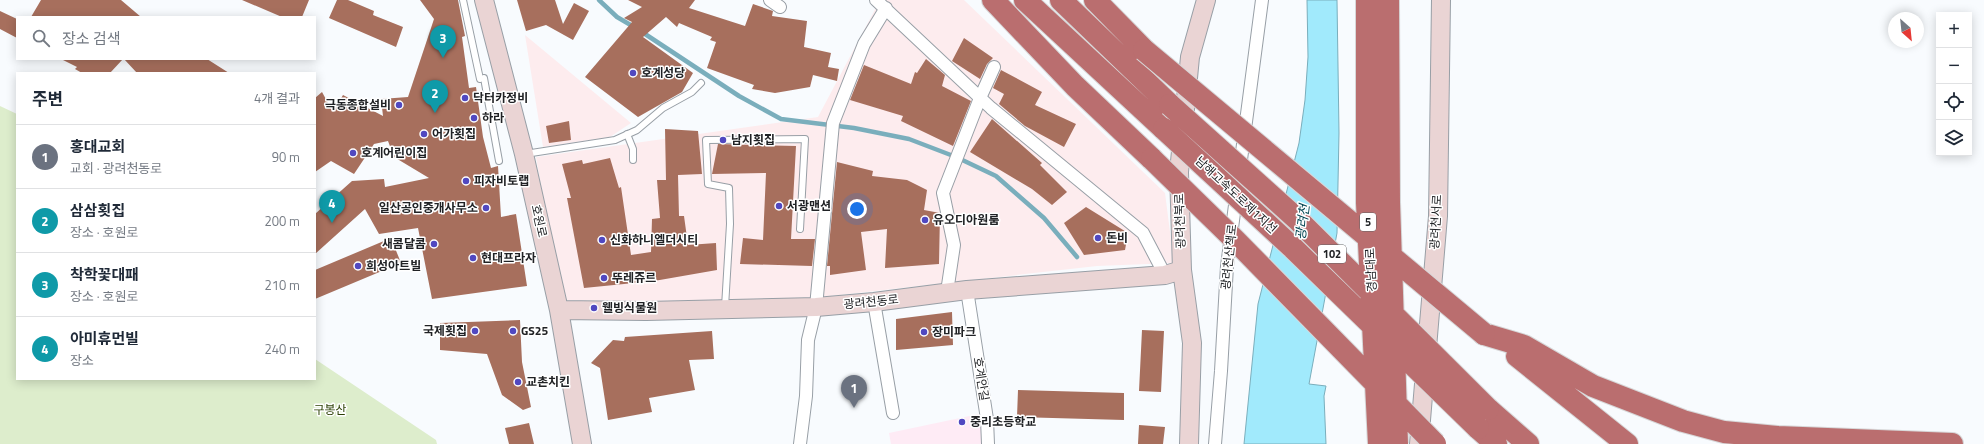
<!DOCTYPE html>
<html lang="ko">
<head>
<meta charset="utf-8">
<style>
  body { margin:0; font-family:"Titillium Web","Noto Sans KR",sans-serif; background:#f6f6f7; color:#1f2937 }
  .controls { position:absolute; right:12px; top:12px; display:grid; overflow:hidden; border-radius:0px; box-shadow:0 2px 10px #0003 }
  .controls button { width:36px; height:36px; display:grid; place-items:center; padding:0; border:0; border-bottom:1px solid #e0e1e3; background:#fff; color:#1f2937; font:20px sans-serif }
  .compass { position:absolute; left:1888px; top:12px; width:36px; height:36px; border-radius:50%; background:#fff; box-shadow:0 2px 10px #0003; rotate:153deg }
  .you { position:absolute; left:857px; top:209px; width:14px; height:14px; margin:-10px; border:3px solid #fff; border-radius:50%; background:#1a73e8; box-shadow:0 0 0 6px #1a73e833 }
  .badge { display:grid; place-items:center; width:26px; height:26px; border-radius:50%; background:#5048c0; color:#fff; font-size:13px; font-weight:700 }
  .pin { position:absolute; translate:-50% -33px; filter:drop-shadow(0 1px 2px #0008) }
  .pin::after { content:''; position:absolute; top:21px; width:14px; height:12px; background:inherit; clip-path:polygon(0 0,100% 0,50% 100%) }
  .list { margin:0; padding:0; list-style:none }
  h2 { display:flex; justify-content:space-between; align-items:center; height:52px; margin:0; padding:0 16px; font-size:17px }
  h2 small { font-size:13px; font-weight:400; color:#747a83 }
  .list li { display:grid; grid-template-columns:26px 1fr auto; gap:12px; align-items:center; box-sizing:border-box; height:64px; padding:0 16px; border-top:1px solid #e0e1e3 }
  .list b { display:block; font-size:15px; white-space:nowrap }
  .list p { margin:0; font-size:13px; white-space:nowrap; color:#747a83 }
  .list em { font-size:13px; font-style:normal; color:#747a83 }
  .icon { flex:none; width:22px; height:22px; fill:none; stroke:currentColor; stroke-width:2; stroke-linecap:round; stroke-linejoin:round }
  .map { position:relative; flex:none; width:1984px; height:444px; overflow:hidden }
  .search { position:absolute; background:#fff; box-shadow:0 2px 10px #0003; left:16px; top:16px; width:300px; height:44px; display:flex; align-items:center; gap:10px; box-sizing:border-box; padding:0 14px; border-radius:0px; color:#747a83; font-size:15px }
  .panel { position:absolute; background:#fff; box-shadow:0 2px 10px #0003; left:16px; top:72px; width:300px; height:308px; border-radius:0px }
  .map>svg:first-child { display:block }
  .commercial { fill:#fdecee }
  .education { fill:#feebf5 }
  .green { fill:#ddedcc }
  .water { fill:#a1eafc; stroke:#7aaebc }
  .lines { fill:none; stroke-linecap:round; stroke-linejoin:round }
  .stream { stroke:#7aaebc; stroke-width:4.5 }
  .building { fill:#a76f5d }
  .lane-casing { stroke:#989fa6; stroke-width:8 }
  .street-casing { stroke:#989fa6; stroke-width:14 }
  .secondary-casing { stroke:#989fa6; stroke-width:20 }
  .highway-casing { stroke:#d7d7d8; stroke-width:24 }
  .lane { stroke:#fff; stroke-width:6 }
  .street { stroke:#fff; stroke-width:12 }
  .secondary { stroke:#ead4d4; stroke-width:18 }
  .highway { stroke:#ba6e6f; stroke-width:22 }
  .highway-bridge-casing { stroke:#d7d7d8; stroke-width:24; stroke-linecap:butt }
  .highway-bridge { stroke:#ba6e6f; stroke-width:22 }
  .poi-dot { fill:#5048c0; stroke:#fff; stroke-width:1.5 }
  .labels { text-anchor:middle; stroke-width:3; stroke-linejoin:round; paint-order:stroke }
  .shield { fill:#fff; stroke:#636466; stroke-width:1 }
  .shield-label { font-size:11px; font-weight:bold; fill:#202225 }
  .poi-label { font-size:12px; font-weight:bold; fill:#202225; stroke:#fff; text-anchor:start }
  .street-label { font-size:12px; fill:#202225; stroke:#fff }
  .park-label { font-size:12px; fill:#2d4106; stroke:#fff }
  .water-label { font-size:13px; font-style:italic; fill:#004451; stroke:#fff }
</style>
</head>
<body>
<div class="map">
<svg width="1984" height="444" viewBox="0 0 1984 444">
  <rect width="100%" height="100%" fill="#f8fbfe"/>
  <path class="commercial" d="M880,0H964L1165,193L1174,263L1097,266L804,299L561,305L536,157L818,117Z
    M525,35L631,123L610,137L543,147Z"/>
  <path class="education" d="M979,414L984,444H891L889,433Z"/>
  <path class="green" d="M0,106L17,114V379H315V359L436,440L437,444H0Z"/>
  <path class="water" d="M1307,0H1337L1339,133L1337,233L1309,384L1326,386L1324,396L1326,444H1244L1258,304L1299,143L1305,100L1308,57Z"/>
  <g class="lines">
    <path class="stream" d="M599,0L617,17L634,27
      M642,32L739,96L781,119L854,128L909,139L956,157L996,176L1044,218L1077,257"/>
  </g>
  <path class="building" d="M41,0H121L141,17H31Z
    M242,0H309L302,17H282Z
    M337,0H348L374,11L373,15L403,27L396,47L329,18Z
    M420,0H458L465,36L462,37L469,88L476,87L483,137L491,168L498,166L501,217L516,214L527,286L432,299L418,228L379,234L365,209L315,254V214L352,181L384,179L385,187L429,178L394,157L388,141L374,144L354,174L331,161L315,172V98L322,92L333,112L343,95L383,116L381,99L408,97L434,19Z
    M517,0H555L563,24L574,3L589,11L573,40L546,25L526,31Z
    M628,0H695L689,8L745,26L753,4L773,11L772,16L807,21L804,47L831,53L828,67L839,69L837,81L813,75L810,87L775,93L752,89L754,85L707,68L716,42L710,40L712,37L679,23L677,27L666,17L643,37L693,73L682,92L638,117L585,77L632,22L624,18L642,7Z
    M0,11L17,19V38L0,29Z
    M964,38L993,58L987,64L980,79L952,61Z
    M61,59H123L110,73H82L75,69L77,67Z
    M124,59H207L229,73H137Z
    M926,59L945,75L942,86L971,101L953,146L901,121L903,116L850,100L864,65L911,84L915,72L917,73Z
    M1001,70L1042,92L1035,105L1076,124L1064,147L1025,126L999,104L1004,94L993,88Z
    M992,119L1042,163L1040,165L1067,192L1052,205L1032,189L970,152Z
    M569,121L571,140L549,143L546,126Z
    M665,129L698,131L702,174L678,175L679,216H684L688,245L716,243L717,270L654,281L584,288L567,198H571L562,164L582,160L583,164L610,158L619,188L621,187L631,255L651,252L652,219L660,218L657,180H666Z
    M718,144L796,146L791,239H815L812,266L740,264L743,238L763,240L766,173L712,174Z
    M837,162L873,171L872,176L907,180L927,190L924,210L940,213L939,264L885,268L887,229L861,232L866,270L830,275V266H827Z
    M1086,207L1128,233L1125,250L1084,255L1064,223Z
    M391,238L401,263L315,299V270Z
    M952,312L953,345L896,350V319Z
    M520,320L522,362L531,407L523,410L502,395L487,354L440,350V323Z
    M1142,330L1164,331L1161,392L1139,391Z
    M712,331L714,359L689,360L695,390L649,398L652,412L608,420L600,368L591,363L613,340L624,341L625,337Z
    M1018,390L1124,393V420L1017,417Z
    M529,423L534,444H509L505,428Z
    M1139,425L1165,427L1163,444H1138Z"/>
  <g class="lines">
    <defs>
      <path id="lane" d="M463,0L480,79
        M484,78L499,161
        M627,134L633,149V160
        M525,154L615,140L637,130L663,108L692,92L701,83
        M725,307L730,224L729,188L708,184L706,140L805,139L800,229"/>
      <path id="street" d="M770,0L780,7
        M876,0L991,108L1143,233L1165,275
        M967,290L987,419L988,444
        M947,292L954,245L943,193L980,98L994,67
        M874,302L893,413
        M800,444L806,396L808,340L816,307L833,123L864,44L886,8
        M1215,444L1221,371L1227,266L1262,0"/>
      <path id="secondary" d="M484,0L524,154L559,310L582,444
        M559,310L646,311L816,307L874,302L967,290L1165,275L1182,270
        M1189,444L1192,343L1182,270L1179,172L1190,57L1206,0
        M1419,444L1438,216L1441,0"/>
      <path id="highway" d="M993,0L1075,86L1152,159
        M1025,0L1164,129
        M1061,0L1170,105
        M1095,0L1144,50
        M1484,334L1524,346L1593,386L1683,421L1724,432L1777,437L1952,444
        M1517,356L1627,444
        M1488,409L1528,444
        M1478,428L1496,444"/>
    </defs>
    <use href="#lane" class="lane-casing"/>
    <use href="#street" class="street-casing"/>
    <use href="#secondary" class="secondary-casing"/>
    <use href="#highway" class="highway-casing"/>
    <use href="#lane" class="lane"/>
    <use href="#street" class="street"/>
    <use href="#secondary" class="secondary"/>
    <use href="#highway" class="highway"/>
    <defs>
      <path id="highway-bridge" d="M1367,0V203L1379,444
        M1388,0L1389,202L1397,444
        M1144,50L1484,334
        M1170,105L1297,219L1488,409
        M1164,129L1293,248L1478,428
        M1152,159L1235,240L1435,444"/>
    </defs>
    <use href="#highway-bridge" class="highway-bridge-casing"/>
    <use href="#highway-bridge" class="highway-bridge"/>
  </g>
  <g class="poi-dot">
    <circle cx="633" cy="73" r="4"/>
    <circle cx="465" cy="98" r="4"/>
    <circle cx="399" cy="105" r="4"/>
    <circle cx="474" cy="118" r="4"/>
    <circle cx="424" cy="134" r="4"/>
    <circle cx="723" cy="140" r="4"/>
    <circle cx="353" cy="153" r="4"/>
    <circle cx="466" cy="181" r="4"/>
    <circle cx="779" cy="206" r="4"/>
    <circle cx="486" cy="208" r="4"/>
    <circle cx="925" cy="220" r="4"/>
    <circle cx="1098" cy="238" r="4"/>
    <circle cx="602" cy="240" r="4"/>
    <circle cx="434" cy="244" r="4"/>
    <circle cx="473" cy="258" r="4"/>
    <circle cx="358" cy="266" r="4"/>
    <circle cx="604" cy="278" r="4"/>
    <circle cx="594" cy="308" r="4"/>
    <circle cx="475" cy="331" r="4"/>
    <circle cx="513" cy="331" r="4"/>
    <circle cx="924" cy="332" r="4"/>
    <circle cx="518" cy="382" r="4"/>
    <circle cx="962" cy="422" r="4"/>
  </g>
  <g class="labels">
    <g class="shield">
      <rect x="1360" y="213" width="16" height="18" rx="3"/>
      <rect x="1318" y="245" width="28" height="18" rx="3"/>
    </g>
    <g class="shield-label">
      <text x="1368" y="226">5</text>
      <text x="1332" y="258">102</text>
    </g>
    <g class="poi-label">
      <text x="641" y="77">호계성당</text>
      <text x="473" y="102">닥터카정비</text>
      <text x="391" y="109" text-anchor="end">극동종합설비</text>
      <text x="482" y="122">하라</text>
      <text x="432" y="138">어가횟집</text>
      <text x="731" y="144">남지횟집</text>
      <text x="361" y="157">호계어린이집</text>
      <text x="474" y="185">피자비토랩</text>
      <text x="787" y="210">서광맨션</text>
      <text x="478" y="212" text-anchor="end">일산공인중개사무소</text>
      <text x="933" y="224">유오디아원룸</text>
      <text x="1106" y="242">돈비</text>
      <text x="610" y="244">신화하니엘더시티</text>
      <text x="426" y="248" text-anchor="end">새콤달콤</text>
      <text x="481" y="262">현대프라자</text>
      <text x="366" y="270">희성아트빌</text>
      <text x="612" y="282">뚜레쥬르</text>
      <text x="602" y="312">웰빙식물원</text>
      <text x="467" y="335" text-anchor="end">국제횟집</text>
      <text x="521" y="335">GS25</text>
      <text x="932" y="336">장미파크</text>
      <text x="526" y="386">교촌치킨</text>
      <text x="970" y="426">중리초등학교</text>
    </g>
    <g class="street-label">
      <text transform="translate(1236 195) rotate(43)" y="4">남해고속도로제1지선</text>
      <text transform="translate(539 221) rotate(77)" y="4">호원로</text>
      <text transform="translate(1180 221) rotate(-92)" y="4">광려천북로</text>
      <text transform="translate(1436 222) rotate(-87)" y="4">광려천서로</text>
      <text transform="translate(1229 257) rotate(-84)" y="4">광려천산책로</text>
      <text transform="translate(1371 270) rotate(-93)" y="4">경남대로</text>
      <text transform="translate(871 302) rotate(-6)" y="4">광려천동로</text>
      <text transform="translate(981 379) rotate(81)" y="4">호계안길</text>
    </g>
    <g class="park-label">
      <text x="330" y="414">구봉산</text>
    </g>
    <g class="water-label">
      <text transform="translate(1302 222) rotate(-83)" y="5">광려천</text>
    </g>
  </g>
</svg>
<div class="controls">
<button>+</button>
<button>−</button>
<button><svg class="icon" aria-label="locate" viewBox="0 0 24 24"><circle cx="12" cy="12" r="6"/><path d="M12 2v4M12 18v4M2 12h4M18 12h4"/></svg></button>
<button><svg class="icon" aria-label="layers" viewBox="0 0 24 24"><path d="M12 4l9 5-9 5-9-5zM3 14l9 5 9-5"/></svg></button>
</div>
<svg class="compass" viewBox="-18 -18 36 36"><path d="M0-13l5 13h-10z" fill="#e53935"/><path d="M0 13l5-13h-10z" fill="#747a83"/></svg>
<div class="you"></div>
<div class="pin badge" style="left:854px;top:408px;background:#6b7280">1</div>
<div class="pin badge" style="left:435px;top:113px;background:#0f9aa8">2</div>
<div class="pin badge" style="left:443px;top:58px;background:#0f9aa8">3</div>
<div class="pin badge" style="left:332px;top:223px;background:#0f9aa8">4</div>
<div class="search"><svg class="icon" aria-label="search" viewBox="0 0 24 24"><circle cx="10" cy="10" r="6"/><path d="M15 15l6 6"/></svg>장소 검색</div>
<section class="panel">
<h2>주변<small>4개 결과</small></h2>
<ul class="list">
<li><span class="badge" style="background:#6b7280">1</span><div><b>홍대교회</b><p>교회 · 광려천동로</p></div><em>90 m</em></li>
<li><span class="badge" style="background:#0f9aa8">2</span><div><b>삼삼횟집</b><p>장소 · 호원로</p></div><em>200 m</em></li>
<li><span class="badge" style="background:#0f9aa8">3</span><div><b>착학꽃대패</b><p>장소 · 호원로</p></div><em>210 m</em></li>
<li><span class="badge" style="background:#0f9aa8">4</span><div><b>아미휴먼빌</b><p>장소</p></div><em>240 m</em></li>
</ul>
</section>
</div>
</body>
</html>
